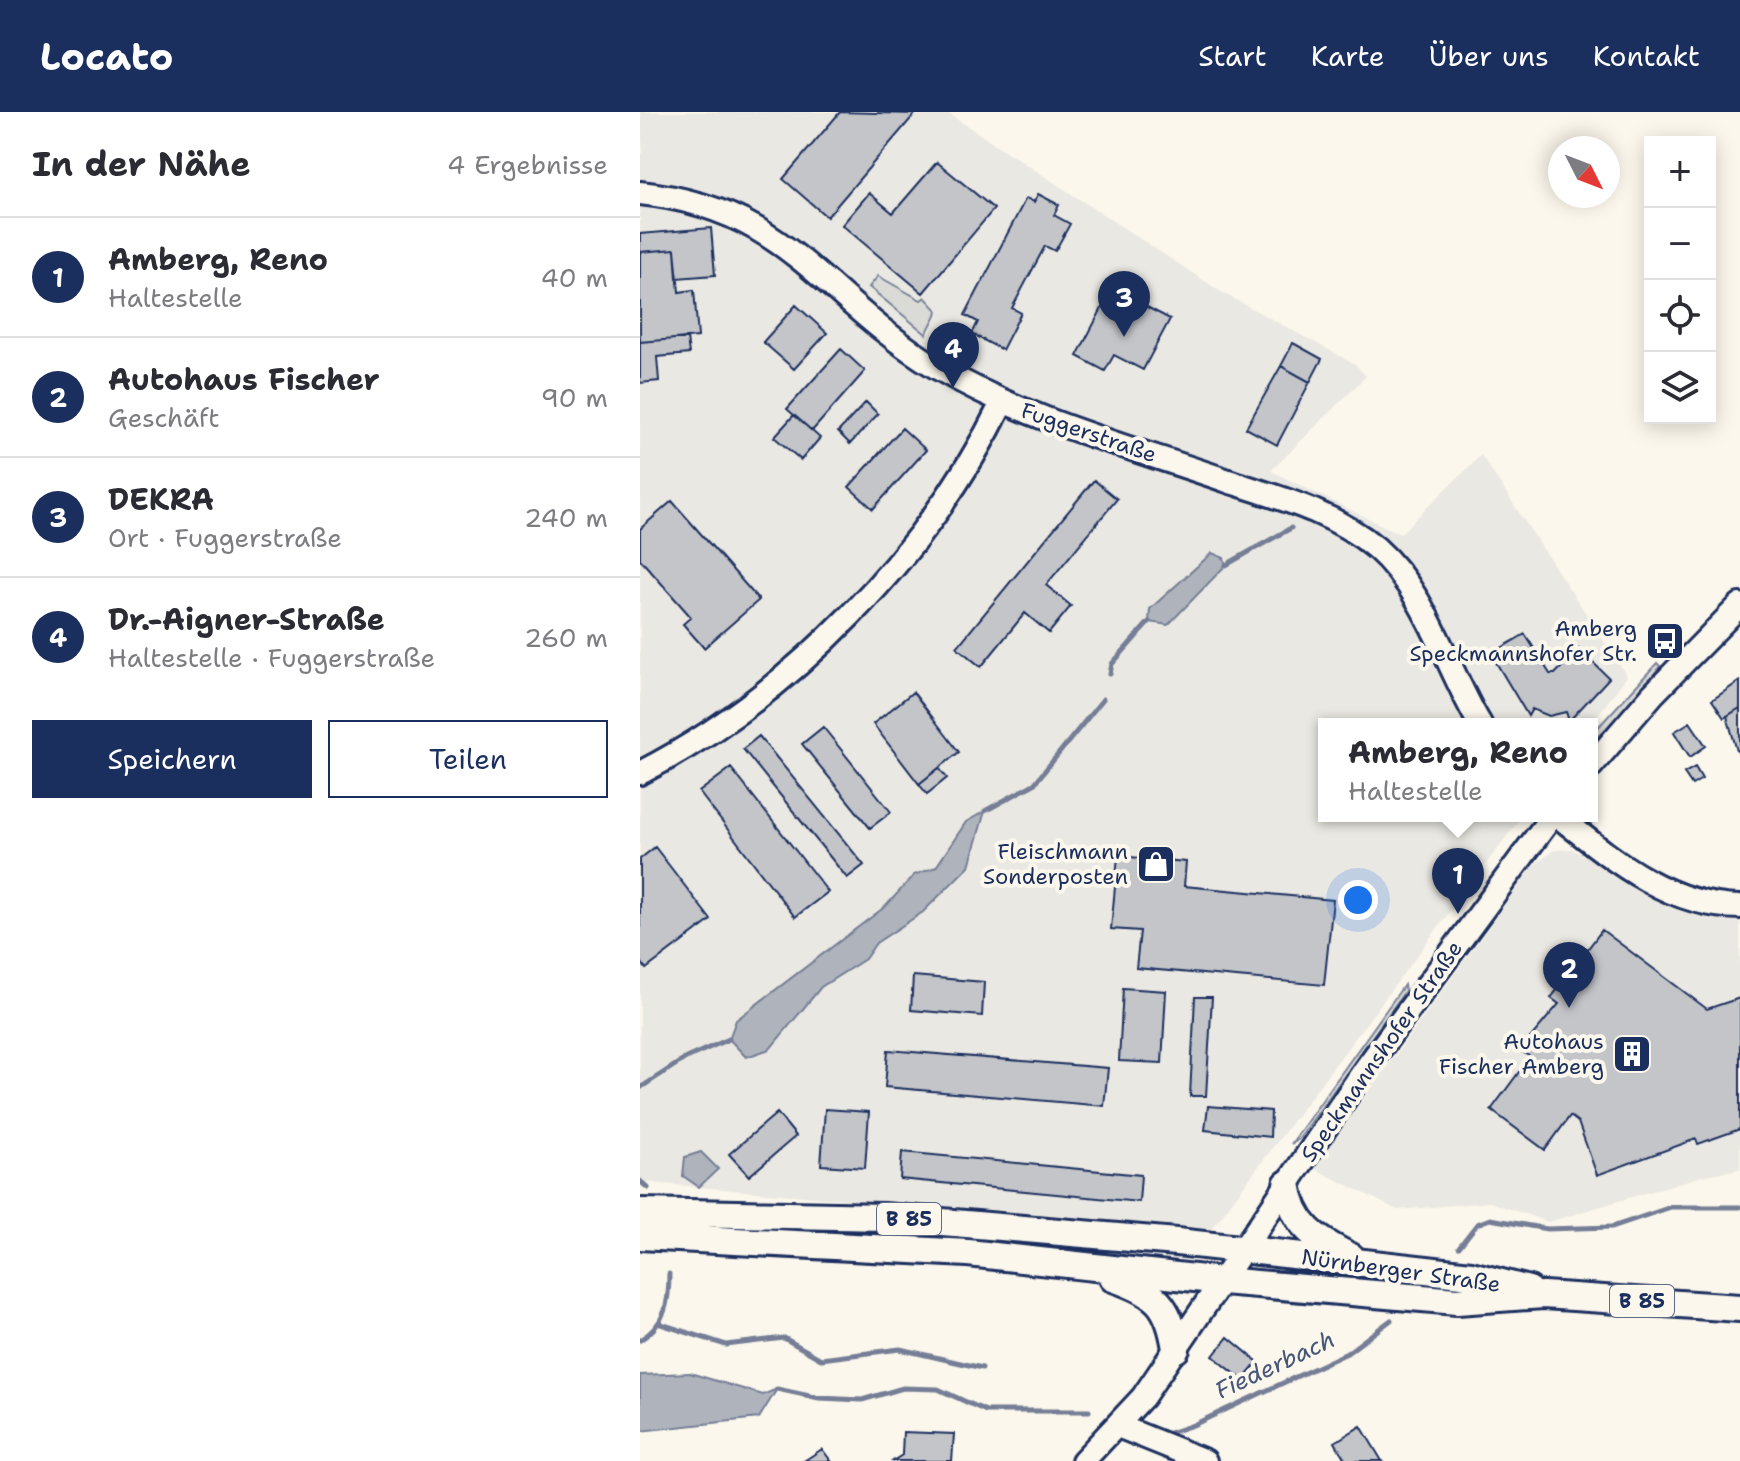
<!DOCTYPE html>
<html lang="de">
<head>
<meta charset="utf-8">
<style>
  body { margin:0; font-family:"Shantell Sans",sans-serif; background:#f7f7f7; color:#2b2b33 }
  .controls { position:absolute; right:24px; top:24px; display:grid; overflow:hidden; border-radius:0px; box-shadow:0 4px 20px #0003 }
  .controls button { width:72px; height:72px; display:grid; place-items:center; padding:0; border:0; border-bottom:2px solid #e1e1e2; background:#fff; color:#2b2b33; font:40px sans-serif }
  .compass { position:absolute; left:908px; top:24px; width:72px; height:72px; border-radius:50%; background:#fff; box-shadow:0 4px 20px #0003; rotate:132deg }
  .you { position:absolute; left:718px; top:788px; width:28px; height:28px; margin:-20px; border:6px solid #fff; border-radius:50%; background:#1a73e8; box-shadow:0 0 0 12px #1a73e833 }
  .badge { display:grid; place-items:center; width:52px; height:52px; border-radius:50%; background:#1b2f5e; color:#fff; font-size:26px; font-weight:700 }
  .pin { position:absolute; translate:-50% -66px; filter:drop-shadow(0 2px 4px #0008) }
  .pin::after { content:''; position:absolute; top:42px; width:28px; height:24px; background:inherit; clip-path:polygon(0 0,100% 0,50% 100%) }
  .popup { position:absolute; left:678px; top:606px; width:280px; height:104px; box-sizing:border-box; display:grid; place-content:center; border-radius:0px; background:#fff; filter:drop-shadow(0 2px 6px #0005); font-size:26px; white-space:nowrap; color:#7c7c81 }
  .popup b { font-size:30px; color:#2b2b33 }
  .popup::after { content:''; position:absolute; left:50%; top:100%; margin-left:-16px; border:16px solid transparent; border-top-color:#fff }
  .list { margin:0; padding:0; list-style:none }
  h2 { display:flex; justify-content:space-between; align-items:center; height:104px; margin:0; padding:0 32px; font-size:34px }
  h2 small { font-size:26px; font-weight:400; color:#7c7c81 }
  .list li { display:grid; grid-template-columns:52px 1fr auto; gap:24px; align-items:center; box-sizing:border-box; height:120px; padding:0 32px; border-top:2px solid #e1e1e2 }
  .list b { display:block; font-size:30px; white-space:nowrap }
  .list p { margin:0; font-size:26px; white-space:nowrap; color:#7c7c81 }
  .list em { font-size:26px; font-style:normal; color:#7c7c81 }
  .actions { display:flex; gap:16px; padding:24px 32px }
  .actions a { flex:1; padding:18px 0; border:2px solid #1b2f5e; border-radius:0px; text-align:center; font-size:28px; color:#1b2f5e }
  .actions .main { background:#1b2f5e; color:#fff }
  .icon { flex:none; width:44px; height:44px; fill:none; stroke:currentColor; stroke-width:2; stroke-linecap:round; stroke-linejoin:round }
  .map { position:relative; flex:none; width:1100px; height:1349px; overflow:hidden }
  header { display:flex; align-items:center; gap:48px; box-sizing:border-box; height:112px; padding:0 40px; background:#1b2f5e; color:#fff }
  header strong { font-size:38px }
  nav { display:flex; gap:44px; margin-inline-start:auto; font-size:28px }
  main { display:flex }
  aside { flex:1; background:#fff }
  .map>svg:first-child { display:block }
  .built { fill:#eae8e2 }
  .green { fill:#dadad7; stroke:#7a849a; stroke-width:2 }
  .water { fill:#afb3bb; stroke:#747e96; stroke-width:2 }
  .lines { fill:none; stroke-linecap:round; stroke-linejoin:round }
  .stream { stroke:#747e96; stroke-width:5 }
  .building { fill:#c3c5c9; stroke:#1b2f5e; stroke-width:2 }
  .minor-casing { stroke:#1b2f5e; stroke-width:28 }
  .major-casing { stroke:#1b2f5e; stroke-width:32 }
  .minor { stroke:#fbf7ec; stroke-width:22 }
  .major { stroke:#fbf7ec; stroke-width:26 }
  .labels { text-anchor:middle; stroke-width:8; stroke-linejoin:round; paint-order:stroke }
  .shield { fill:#fbf7ec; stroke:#5e6b89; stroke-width:2 }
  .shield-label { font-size:20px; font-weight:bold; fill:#1b2f5e }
  .street-label { font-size:22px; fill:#1b2f5e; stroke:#fbf7ec }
  .poi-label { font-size:22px; fill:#1b2f5e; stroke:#fbf7ec; text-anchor:end }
  .water-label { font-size:24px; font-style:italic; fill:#47577a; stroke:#fbf7ec }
</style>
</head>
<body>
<header>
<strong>Locato</strong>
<nav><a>Start</a><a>Karte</a><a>Über uns</a><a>Kontakt</a></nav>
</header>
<main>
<aside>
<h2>In der Nähe<small>4 Ergebnisse</small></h2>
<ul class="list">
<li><span class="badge">1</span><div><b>Amberg, Reno</b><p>Haltestelle</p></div><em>40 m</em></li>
<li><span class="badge">2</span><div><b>Autohaus Fischer</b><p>Geschäft</p></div><em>90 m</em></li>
<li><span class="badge">3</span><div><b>DEKRA</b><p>Ort · Fuggerstraße</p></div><em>240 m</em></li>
<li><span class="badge">4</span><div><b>Dr.-Aigner-Straße</b><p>Haltestelle · Fuggerstraße</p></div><em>260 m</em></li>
</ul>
<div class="actions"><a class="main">Speichern</a><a>Teilen</a></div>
</aside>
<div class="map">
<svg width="1100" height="1349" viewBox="0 0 1100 1349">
  <rect width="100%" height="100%" fill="#fbf7ec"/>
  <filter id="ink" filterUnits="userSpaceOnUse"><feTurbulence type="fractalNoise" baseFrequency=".0125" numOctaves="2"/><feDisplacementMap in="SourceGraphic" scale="16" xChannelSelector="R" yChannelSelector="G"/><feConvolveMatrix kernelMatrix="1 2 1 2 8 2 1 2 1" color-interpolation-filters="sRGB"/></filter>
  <g filter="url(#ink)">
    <path class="built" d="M0,0H306L583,181L715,252L726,264L631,359L760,422L841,343L987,564L951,612H684V704H882L570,1119L0,1070V42L3,41Z
      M932,737L1019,787L1064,800L1100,804V1057L1066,1063L908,1110L850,1090L757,1098L673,1056L894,753L914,738Z"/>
    <path class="green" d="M238,164L281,188L285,185L297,198L296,203L286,222L229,175Z
      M1017,551L1020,554L996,586L952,631V622Z
      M764,873L765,879L659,1027L651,1032Z"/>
    <path class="water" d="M572,441L584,446L586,453L528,513L509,510L510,497Z
      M345,699L329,754L283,800L236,831L225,847L181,875L130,937L106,945L89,927L96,908L246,794L274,763L296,755L326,710Z
      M61,1040L78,1057L59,1075L43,1064L45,1045Z
      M50,1261L123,1283L137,1277L119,1306L0,1319V1263Z"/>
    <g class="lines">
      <path class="stream" d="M586,453L651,416
        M470,562L472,552L509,510
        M345,699L394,672L463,587
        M0,976L46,946L89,927
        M0,1069L8,1076
        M819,1135L837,1112L850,1107L907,1117L972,1115L1031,1095H1100
        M18,1211L86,1233L144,1226L181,1247L260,1237L342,1256
        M0,1228C26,1212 29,1190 29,1162
        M137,1277L179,1286L222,1288L263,1276L298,1277L346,1299H449
        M529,1321L553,1313L707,1241L751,1208"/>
    </g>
    <path class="building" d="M200,0L275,2L187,105L143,67Z
      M297,50L354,97L283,181L202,113L229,81L253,101Z
      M398,82L419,93L414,103L430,112L415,139L405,134L372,196L381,201L362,238L332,222L338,210L325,203L386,86L394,90Z
      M71,116L75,163L37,166L35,137L0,140V122Z
      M35,137L39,180L54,178L58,225L0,230V140Z
      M472,177L530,207L503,258L474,243L465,259L437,244Z
      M156,193L187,221L154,257L123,230Z
      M47,226L49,242L17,245L19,269L0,271V230Z
      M653,231L682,247L670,270L641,254Z
      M201,237L225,259L172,319L147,297Z
      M641,254L670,270L637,333L606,316Z
      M226,290L238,302L210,332L198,320Z
      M154,303L180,326L161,348L134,325Z
      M262,316L286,338L233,397L209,375Z
      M454,368L477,387L406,473L431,494L409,521L385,501L341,555L317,535Z
      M32,389L119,488L64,536L43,512L51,505L0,447V417Z
      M885,522L910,562H915L939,537L969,566L929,609L926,600L909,604L892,597L888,604L851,542Z
      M1100,569V596L1084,606L1072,588Z
      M273,580L319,640L279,672L233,612Z
      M1100,596V638L1097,639L1087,604Z
      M1050,610L1066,634L1050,645L1034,620Z
      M183,615L251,700L230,716L162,632Z
      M119,624L224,753L207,766L103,637Z
      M1055,655L1062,667L1052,673L1044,661Z
      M91,656L188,780L155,805L59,680Z
      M299,656L307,666L287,682L279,672Z
      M15,735L71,808L6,857L0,848V747Z
      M478,744L546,750L544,774L693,788L684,873L496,856L500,819L471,817Z
      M962,818L1067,897L1100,886V1017L1058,1032L1056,1027L957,1063L938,1010L930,1004L905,1038L851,998L890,945L880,938L919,892L911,886Z
      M273,864L344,870L342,904L271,898Z
      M483,876L526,879L522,951L479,949Z
      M555,885H572L566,984H550Z
      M248,938L468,956L464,994L245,975Z
      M568,994L631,999L630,1025L565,1018Z
      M185,997L229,1000L225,1056L181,1053Z
      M137,1001L156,1024L109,1064L89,1042Z
      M262,1040L501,1063L499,1090L260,1067Z
      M588,1225L618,1250L603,1268L573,1244Z
      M721,1314L742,1349H706L695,1330Z
      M263,1320L314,1322L312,1349H253L262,1343Z
      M182,1337L191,1349H164Z"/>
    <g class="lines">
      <defs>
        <path id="minor" d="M0,81C150,96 182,187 296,255C386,308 490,335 588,369C640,386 693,400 736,436C787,481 806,555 840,612
          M952,653L1013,582L1100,493
          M0,661C152,583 288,442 363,289
          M918,704C972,747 1027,794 1100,795
          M478,1314L565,1349
          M443,1349L503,1285L726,956L912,704"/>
        <path id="major" d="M647,1072C653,1113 675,1127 711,1145
          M0,1100L244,1105L537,1130L831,1163L889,1178
          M0,1124L328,1141L582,1169L817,1189L903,1183L1100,1196
          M473,1166C516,1181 529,1191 536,1237"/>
      </defs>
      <use href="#minor" class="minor-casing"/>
      <use href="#major" class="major-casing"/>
      <use href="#minor" class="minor"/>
      <use href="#major" class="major"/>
    </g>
  </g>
  <defs>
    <symbol id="bus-square" viewBox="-11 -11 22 22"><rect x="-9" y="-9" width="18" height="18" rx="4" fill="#1b2f5e" stroke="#fbf7ec"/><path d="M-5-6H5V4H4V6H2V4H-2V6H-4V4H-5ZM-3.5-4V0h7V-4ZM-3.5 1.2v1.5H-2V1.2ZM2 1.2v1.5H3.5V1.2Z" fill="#fff"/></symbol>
    <symbol id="shop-square" viewBox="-11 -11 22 22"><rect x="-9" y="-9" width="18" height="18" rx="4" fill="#1b2f5e" stroke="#fbf7ec"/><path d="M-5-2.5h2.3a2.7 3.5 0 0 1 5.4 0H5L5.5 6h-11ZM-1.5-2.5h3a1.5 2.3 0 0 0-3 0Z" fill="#fff"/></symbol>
    <symbol id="building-square" viewBox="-11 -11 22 22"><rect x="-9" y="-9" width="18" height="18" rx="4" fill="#1b2f5e" stroke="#fbf7ec"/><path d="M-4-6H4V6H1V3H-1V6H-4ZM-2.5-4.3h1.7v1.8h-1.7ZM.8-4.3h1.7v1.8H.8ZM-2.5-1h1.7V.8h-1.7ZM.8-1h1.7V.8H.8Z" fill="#fff"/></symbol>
  </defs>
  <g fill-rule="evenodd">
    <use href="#bus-square" x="1003" y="507" width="44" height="44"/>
    <use href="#shop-square" x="494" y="730" width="44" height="44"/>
    <use href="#building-square" x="970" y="920" width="44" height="44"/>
  </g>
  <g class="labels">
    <g class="shield">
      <rect x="237" y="1091" width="64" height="32" rx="6"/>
      <rect x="970" y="1173" width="64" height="32" rx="6"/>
    </g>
    <g class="shield-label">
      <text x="269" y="1114">B 85</text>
      <text x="1002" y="1196">B 85</text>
    </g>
    <g class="street-label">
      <text transform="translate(449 320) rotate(19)" y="8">Fuggerstraße</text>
      <text transform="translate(741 939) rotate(-55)" y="8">Speckmannshofer Straße</text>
      <text transform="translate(761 1158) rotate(8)" y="8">Nürnberger Straße</text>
    </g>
    <g class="poi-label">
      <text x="997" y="524">Amberg<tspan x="997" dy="25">Speckmannshofer Str.</tspan></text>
      <text x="488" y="747">Fleischmann<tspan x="488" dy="25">Sonderposten</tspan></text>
      <text x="964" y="937">Autohaus<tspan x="964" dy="25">Fischer Amberg</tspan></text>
    </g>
    <g class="water-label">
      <text transform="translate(635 1253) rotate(-25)" y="8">Fiederbach</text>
    </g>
  </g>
</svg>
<div class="controls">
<button>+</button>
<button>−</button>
<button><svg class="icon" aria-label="locate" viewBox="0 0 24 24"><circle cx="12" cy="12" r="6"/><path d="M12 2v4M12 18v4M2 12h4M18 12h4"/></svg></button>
<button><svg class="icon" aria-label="layers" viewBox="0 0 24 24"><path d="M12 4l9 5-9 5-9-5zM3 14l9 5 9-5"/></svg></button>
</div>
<svg class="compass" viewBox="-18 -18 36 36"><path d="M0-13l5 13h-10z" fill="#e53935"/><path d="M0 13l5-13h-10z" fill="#7c7c81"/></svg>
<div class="you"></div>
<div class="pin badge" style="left:818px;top:802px">1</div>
<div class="popup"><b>Amberg, Reno</b>Haltestelle</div>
<div class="pin badge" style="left:929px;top:896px">2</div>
<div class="pin badge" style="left:484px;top:225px">3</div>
<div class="pin badge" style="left:313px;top:276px">4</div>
</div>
</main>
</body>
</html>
